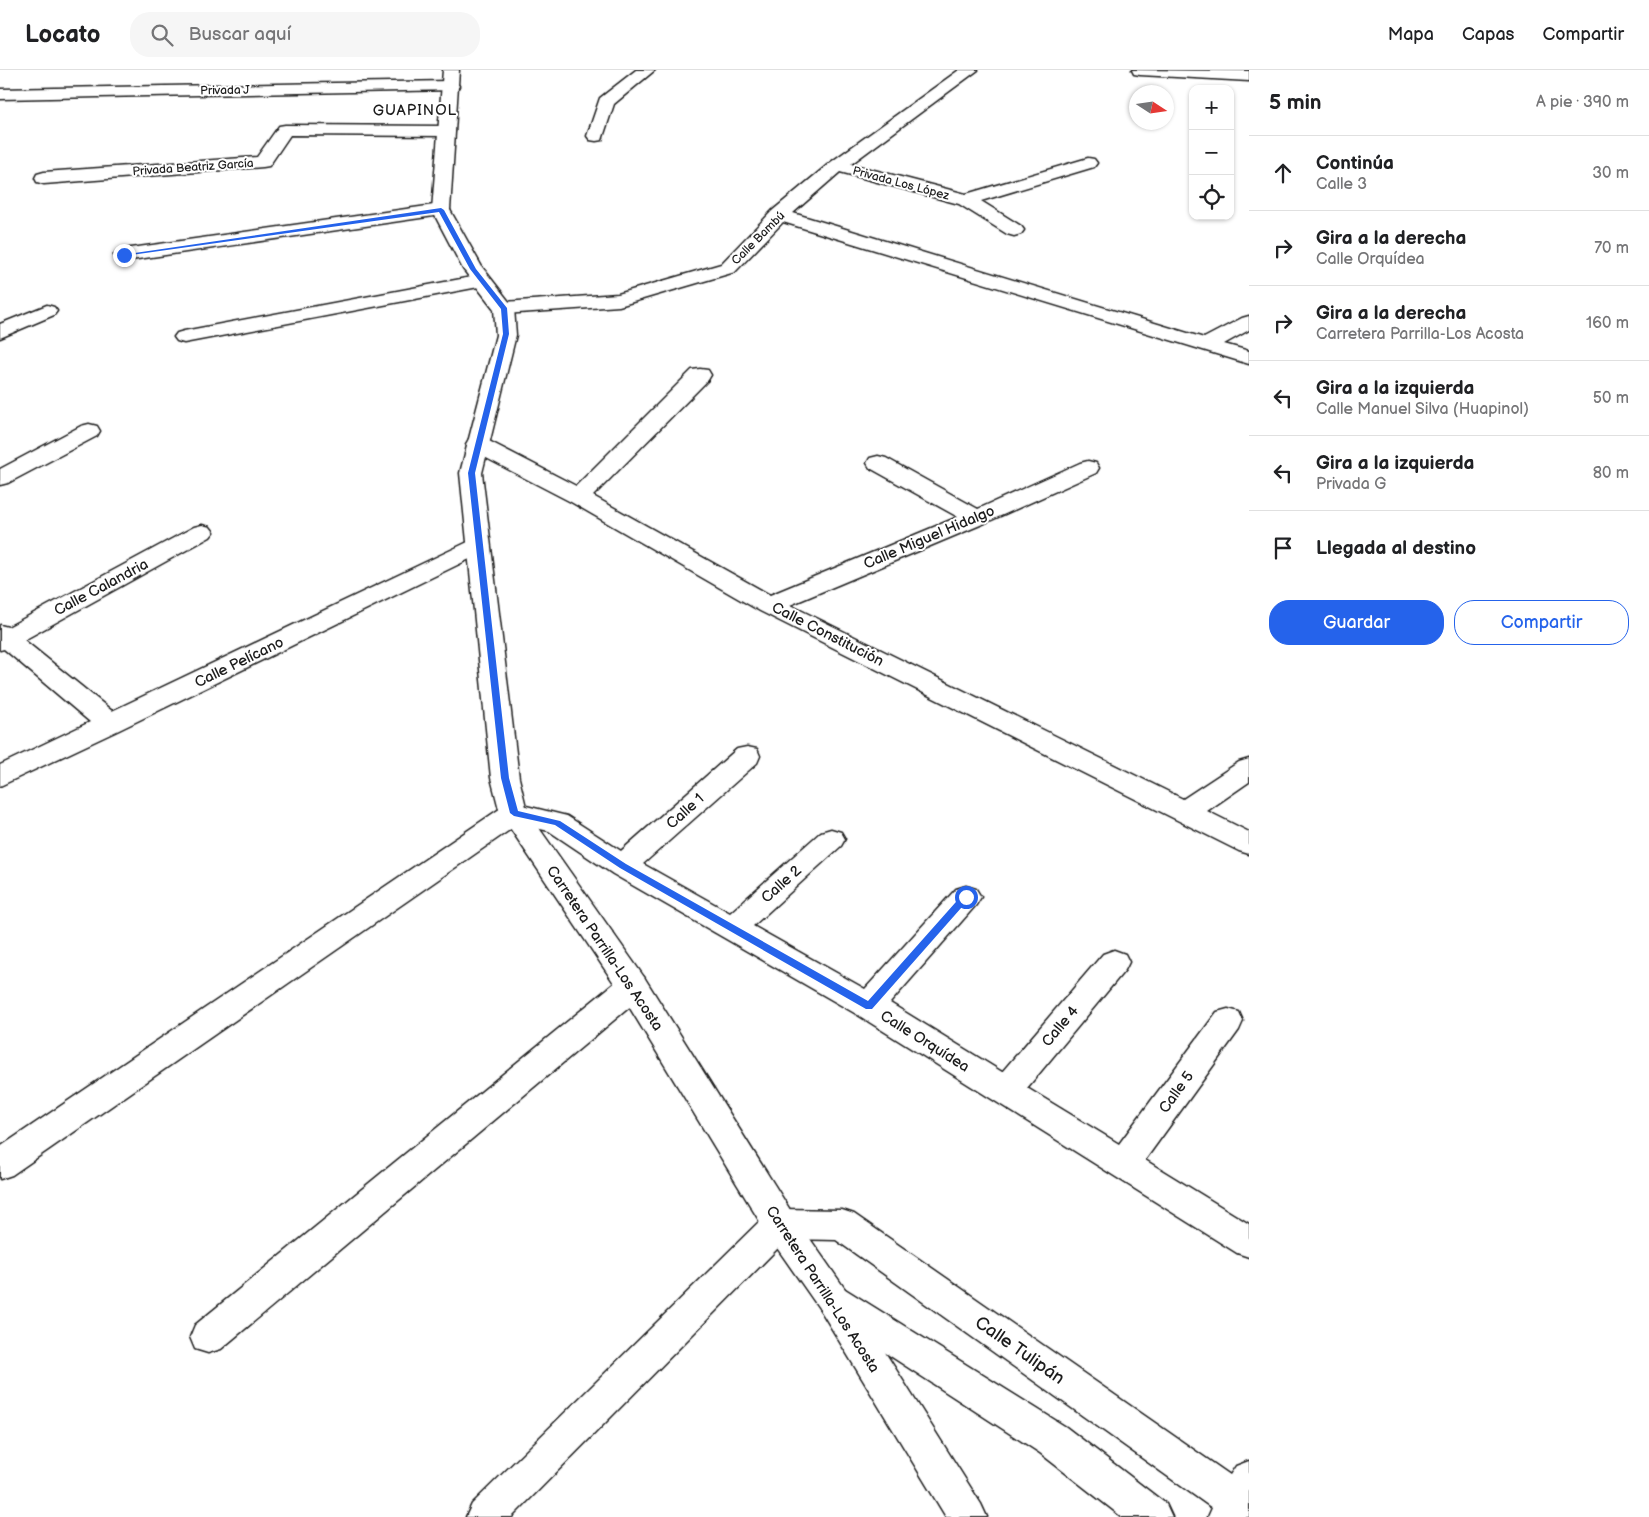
<!DOCTYPE html>
<html lang="es">
<head>
<meta charset="utf-8">
<style>
  body { margin:0; font-family:"Balsamiq Sans",sans-serif; background:#f6f6f6; color:#202124 }
  .controls { position:absolute; right:15px; top:15px; display:grid; overflow:hidden; border-radius:10px; box-shadow:0 1px 4px #0004 }
  .controls button { width:45px; height:45px; display:grid; place-items:center; padding:0; border:0; border-bottom:1px solid #e0e0e0; background:#fff; color:#202124; font:25px sans-serif }
  .compass { position:absolute; left:1129px; top:15px; width:45px; height:45px; border-radius:50%; background:#fff; box-shadow:0 1px 4px #0004; rotate:102deg }
  .stop { position:absolute; width:15px; height:15px; margin:-11px; border:4px solid #2563eb; border-radius:50%; background:#fff }
  .stop.end { background:#2563eb; border-color:#fff; box-shadow:0 1px 5px #0008 }
  .list { margin:0; padding:0; list-style:none }
  h2 { display:flex; justify-content:space-between; align-items:center; height:65px; margin:0; padding:0 20px; font-size:21px }
  h2 small { font-size:16px; font-weight:400; color:#757577 }
  .list li { display:grid; grid-template-columns:32px 1fr auto; gap:15px; align-items:center; box-sizing:border-box; height:75px; padding:0 20px; border-top:1px solid #e0e0e0 }
  .list b { display:block; font-size:19px; white-space:nowrap }
  .list p { margin:0; font-size:16px; white-space:nowrap; color:#757577 }
  .list em { font-size:16px; font-style:normal; color:#757577 }
  .actions { display:flex; gap:10px; padding:15px 20px }
  .actions a { flex:1; padding:11px 0; border:1px solid #2563eb; border-radius:20px; text-align:center; font-size:18px; color:#2563eb }
  .actions .main { background:#2563eb; color:#fff }
  .icon { flex:none; width:28px; height:28px; fill:none; stroke:currentColor; stroke-width:2; stroke-linecap:round; stroke-linejoin:round }
  .map { position:relative; flex:none; width:1249px; height:1447px; overflow:hidden }
  header { display:flex; align-items:center; gap:30px; box-sizing:border-box; height:70px; padding:0 25px; background:#fff; border-bottom:1px solid #e0e0e0 }
  header strong { font-size:24px }
  nav { display:flex; gap:28px; margin-inline-start:auto; font-size:18px }
  .search { width:350px; height:45px; background:#f6f6f6; display:flex; align-items:center; gap:12px; box-sizing:border-box; padding:0 18px; border-radius:20px; color:#757577; font-size:19px }
  main { display:flex }
  aside { flex:1; background:#fff }
  .map>svg:first-child { display:block }
  .lines { fill:none; stroke-linecap:round; stroke-linejoin:round }
  .street-casing { stroke:#1c1c1c; stroke-width:3 }
  .secondary-casing { stroke:#1c1c1c; stroke-width:3 }
  .street { fill:#fff; fill-rule:evenodd }
  .secondary { fill:#fff; fill-rule:evenodd }
  .route { fill:#2563eb }
  .labels { text-anchor:middle; stroke-width:4; stroke-linejoin:round; paint-order:stroke }
  .far-street-label { font-size:12px; fill:#1c1c1c; stroke:#fff }
  .far-quarter-label { font-size:15px; letter-spacing:1px; fill:#1c1c1c; stroke:#fff }
  .street-label { font-size:15px; fill:#1c1c1c; stroke:#fff }
  .near-street-label { font-size:18px; fill:#1c1c1c; stroke:#fff }
</style>
</head>
<body>
<header>
<strong>Locato</strong>
<div class="search"><svg class="icon" aria-label="search" viewBox="0 0 24 24"><circle cx="10" cy="10" r="6"/><path d="M15 15l6 6"/></svg>Buscar aquí</div>
<nav><a>Mapa</a><a>Capas</a><a>Compartir</a></nav>
</header>
<main>
<div class="map">
<svg width="1249" height="1447" viewBox="0 0 1249 1447">
  <rect width="100%" height="100%" fill="#fff"/>
  <filter id="ink" filterUnits="userSpaceOnUse"><feTurbulence type="fractalNoise" baseFrequency=".02" numOctaves="2"/><feDisplacementMap in="SourceGraphic" scale="10" xChannelSelector="R" yChannelSelector="G"/><feConvolveMatrix kernelMatrix="1 2 1 2 8 2 1 2 1" color-interpolation-filters="sRGB"/></filter>
  <g filter="url(#ink)">
    <g class="lines">
      <defs>
        <path id="street" d="M636,0H655L614,34L602,70L596,71L590,70L587,66L600,28Z
          M959,0H978L851,94L966,124L1088,88L1094,89L1097,93L1094,97L981,131L1021,156L1024,160L1021,164L1014,166L1007,164L959,134L840,102L793,143L1204,268L1242,248L1249,246V260L1224,274L1249,281V294L783,152L735,202L619,236L504,244L497,242L494,238L497,234L504,232L618,224L721,194L772,141L831,92Z
          M450,11L456,12L459,16L456,20L0,29V19Z
          M285,55L446,56L452,57L455,61L452,65L446,66L290,65L269,96L263,97L44,114L37,112L35,108L37,104L44,102L257,87L279,56Z
          M441,134L448,136L450,140L448,144L124,191L117,189L114,185L117,181L124,179Z
          M482,205L489,207L492,211L489,215L184,273L177,271L174,267L177,263L184,261Z
          M47,235L54,237L57,241L54,245L0,268V254Z
          M700,299L708,300L711,305L708,310L593,426L770,525L958,447L870,398L867,393L870,388L878,386L886,388L978,439L1080,393L1088,391L1096,393L1099,398L1096,403L985,453L790,535L1183,729L1239,692L1249,689V712L1207,741L1249,762V784L1239,781L760,541L571,432L469,379L466,374L469,369L477,367L485,369L576,416L692,300Z
          M89,354L97,356L100,361L97,366L8,413L0,415V399L81,356Z
          M202,455L210,457L214,462L210,467L24,570L112,641L470,471L478,469L486,471L490,476L486,481L119,660L0,716V695L90,652L4,579L0,580V555L8,557L194,457Z
          M747,677L757,679L760,686L757,693L643,794L730,843L821,762L831,759L841,762L845,769L841,776L753,856L865,919L956,819L966,816L976,819L981,827L976,835L890,933L1002,1002L1103,884L1114,880L1125,884L1129,892L1125,900L1027,1018L1119,1074L1217,942L1228,939L1239,942L1243,951L1239,960L1145,1090L1249,1154V1187L1237,1183L858,945L613,804L549,761L518,754L12,1105L0,1109V1077L504,736L514,733L567,746L621,781L737,679Z
          M633,904L644,907L648,916L644,925L221,1279L208,1283L195,1279L190,1267L195,1255L622,907Z
          M780,1139L842,1140L854,1144L1230,1405L1236,1396L1249,1391V1447H1208L1212,1438L836,1170L787,1169L512,1447H466L472,1434L768,1143Z
          M833,1214L845,1219L1066,1357L1166,1434L1172,1447H1122L1040,1383L821,1241L816,1230L821,1219Z"/>
        <path id="secondary" d="M443,0H459L450,140L482,197L514,238L516,265L482,403L519,708L527,741L644,907L792,1143L845,1219L981,1434L987,1447H946L821,1241L768,1165L622,925L500,743L491,708L460,403L496,265L494,239L463,199L432,140Z
          M1132,0L1249,1V11L1140,5L1134,4Z"/>
      </defs>
      <use href="#street" class="street-casing"/>
      <use href="#secondary" class="secondary-casing"/>
      <use href="#street" class="street"/>
      <use href="#secondary" class="secondary"/>
    </g>
  </g>
  <path class="route" d="M441,138L444,140L476,199L507,238L509,264L475,403L509,708L518,741L560,751L626,794L868,931L963,824H969V829L872,939H866L620,798L555,755L514,746L510,743L501,708L468,403L503,264L501,239L470,199L439,142L124,186L121,185Z"/>
  <g class="labels">
    <g class="far-street-label">
      <text transform="translate(225 20) rotate(-1)" y="4">Privada J</text>
      <text transform="translate(193 97) rotate(-4)" y="4">Privada Beatriz García</text>
      <text transform="translate(901 113) rotate(15)" y="4">Privada Los López</text>
      <text transform="translate(758 168) rotate(-45)" y="4">Calle Bambú</text>
    </g>
    <g class="far-quarter-label">
      <text x="415" y="45">GUAPINOL</text>
    </g>
    <g class="street-label">
      <text transform="translate(929 467) rotate(-23)" y="5">Calle Miguel Hidalgo</text>
      <text transform="translate(101 517) rotate(-28)" y="5">Calle Calandria</text>
      <text transform="translate(828 564) rotate(27)" y="5">Calle Constitución</text>
      <text transform="translate(239 592) rotate(-26)" y="5">Calle Pelícano</text>
      <text transform="translate(685 741) rotate(-42)" y="5">Calle 1</text>
      <text transform="translate(781 814) rotate(-42)" y="5">Calle 2</text>
      <text transform="translate(605 878) rotate(56)" y="5">Carretera Parrilla-Los Acosta</text>
      <text transform="translate(1060 956) rotate(-50)" y="5">Calle 4</text>
      <text transform="translate(925 971) rotate(32)" y="5">Calle Orquídea</text>
      <text transform="translate(1176 1022) rotate(-54)" y="5">Calle 5</text>
      <text transform="translate(823 1219) rotate(57)" y="5">Carretera Parrilla-Los Acosta</text>
    </g>
    <g class="near-street-label">
      <text transform="translate(1020 1280) rotate(35)" y="6">Calle Tulipán</text>
    </g>
  </g>
</svg>
<div class="controls">
<button>+</button>
<button>−</button>
<button><svg class="icon" aria-label="locate" viewBox="0 0 24 24"><circle cx="12" cy="12" r="6"/><path d="M12 2v4M12 18v4M2 12h4M18 12h4"/></svg></button>
</div>
<svg class="compass" viewBox="-18 -18 36 36"><path d="M0-13l5 13h-10z" fill="#e53935"/><path d="M0 13l5-13h-10z" fill="#757577"/></svg>
<div class="stop" style="left:966px;top:827px"></div>
<div class="stop end" style="left:124px;top:185px"></div>
</div>
<aside>
<h2>5 min<small>A pie · 390 m</small></h2>
<ul class="list">
<li><svg class="icon" aria-label="ahead" viewBox="0 0 24 24"><path d="M12 20V5M6 11l6-6 6 6"/></svg><div><b>Continúa</b><p>Calle 3</p></div><em>30 m</em></li>
<li><svg class="icon" aria-label="right" viewBox="0 0 24 24"><path d="M7 20v-9h11M14 6l5 5-5 5"/></svg><div><b>Gira a la derecha</b><p>Calle Orquídea</p></div><em>70 m</em></li>
<li><svg class="icon" aria-label="right" viewBox="0 0 24 24"><path d="M7 20v-9h11M14 6l5 5-5 5"/></svg><div><b>Gira a la derecha</b><p>Carretera Parrilla-Los Acosta</p></div><em>160 m</em></li>
<li><svg class="icon" aria-label="left" viewBox="0 0 24 24"><path d="M17 20v-9H6M10 6l-5 5 5 5"/></svg><div><b>Gira a la izquierda</b><p>Calle Manuel Silva (Huapinol)</p></div><em>50 m</em></li>
<li><svg class="icon" aria-label="left" viewBox="0 0 24 24"><path d="M17 20v-9H6M10 6l-5 5 5 5"/></svg><div><b>Gira a la izquierda</b><p>Privada G</p></div><em>80 m</em></li>
<li><svg class="icon" aria-label="arrive" viewBox="0 0 24 24"><path d="M6 21V4h12l-3 4 3 4H6"/></svg><div><b>Llegada al destino</b></div></li>
</ul>
<div class="actions"><a class="main">Guardar</a><a>Compartir</a></div>
</aside>
</main>
</body>
</html>
